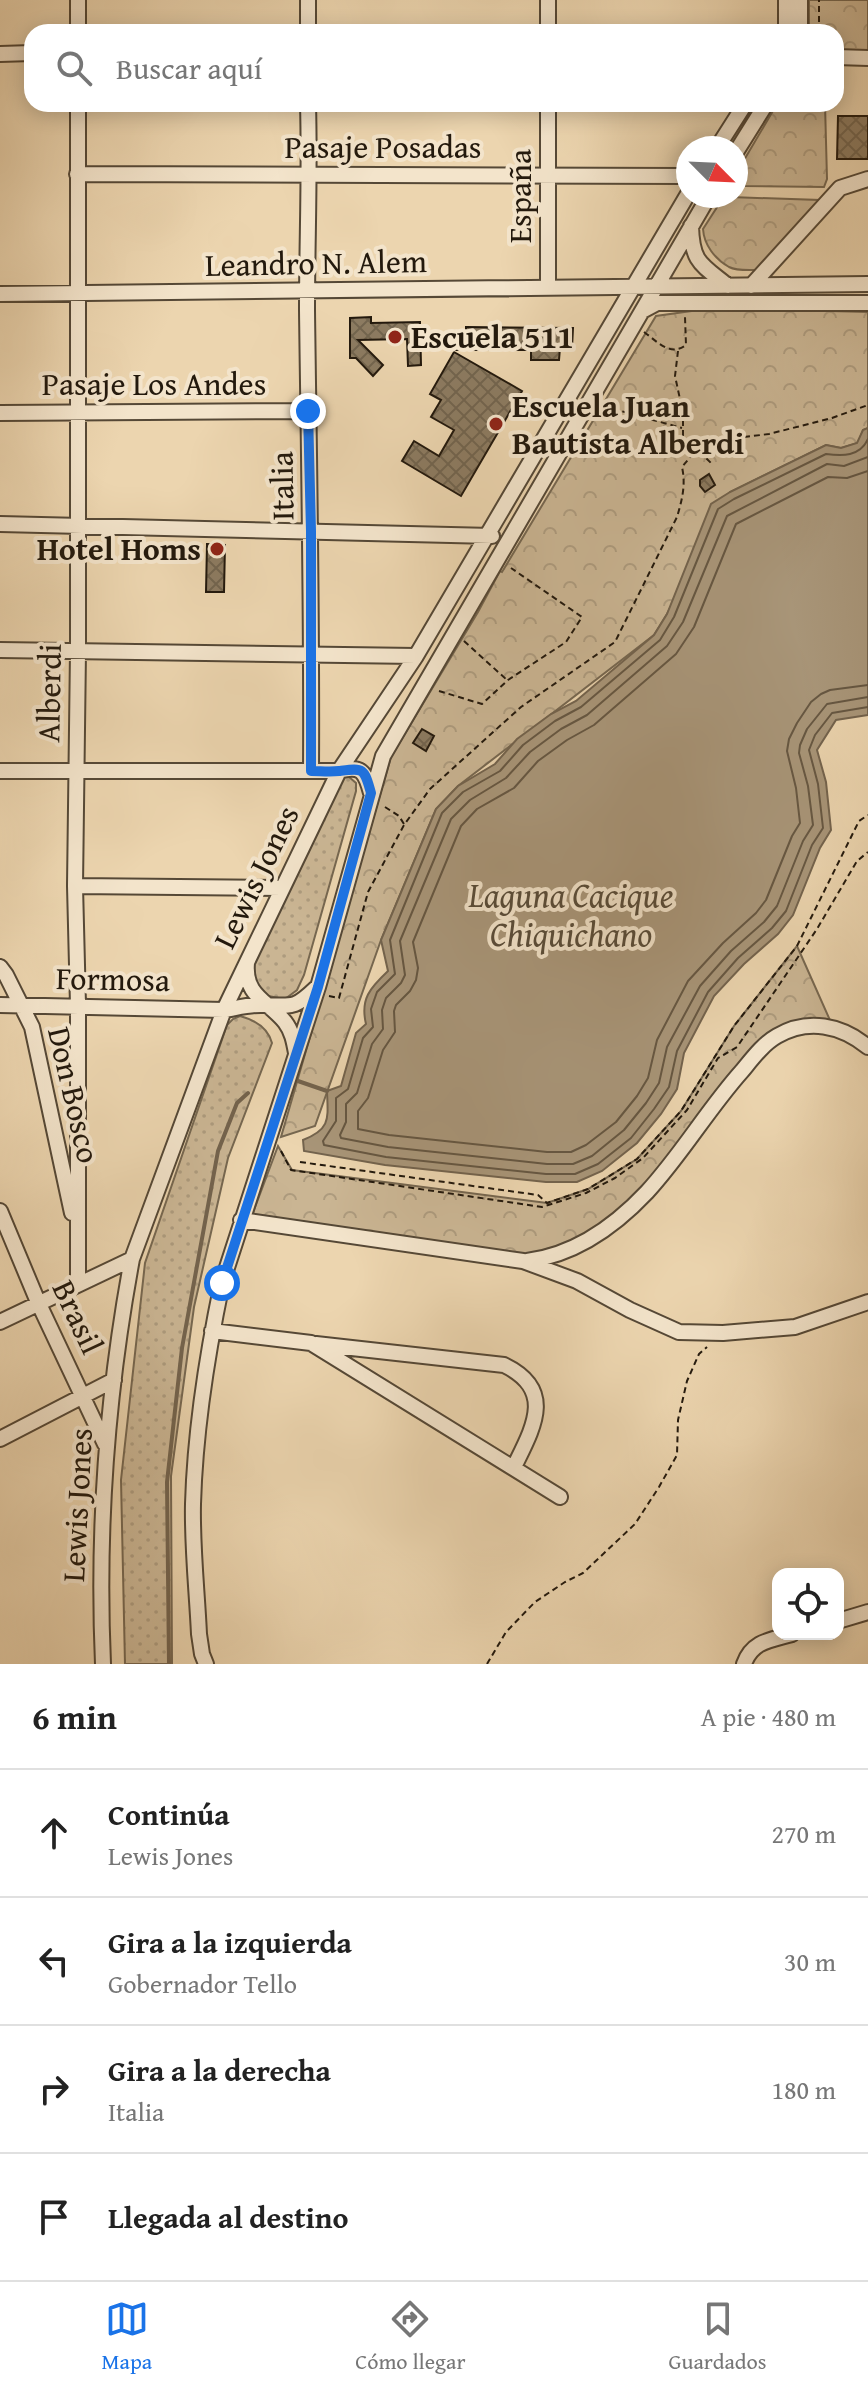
<!DOCTYPE html>
<html lang="es">
<head>
<meta charset="utf-8">
<style>
  body { margin:0; font-family:"Gentium Book Plus",serif; background:#f2f2f2; color:#222 }
  .controls { position:absolute; right:24px; bottom:24px; display:grid; overflow:hidden; border-radius:16px; box-shadow:0 4px 20px #0003 }
  .controls button { width:72px; height:72px; display:grid; place-items:center; padding:0; border:0; border-bottom:2px solid #e0e0e0; background:#fff; color:#222; font:40px sans-serif }
  .compass { position:absolute; left:676px; top:136px; width:72px; height:72px; border-radius:50%; background:#fff; box-shadow:0 4px 20px #0003; rotate:114deg }
  .stop { position:absolute; width:24px; height:24px; margin:-18px; border:6px solid #1a73e8; border-radius:50%; background:#fff }
  .stop.end { background:#1a73e8; border-color:#fff; box-shadow:0 2px 8px #0008 }
  .list { margin:0; padding:0; list-style:none }
  h2 { display:flex; justify-content:space-between; align-items:center; height:104px; margin:0; padding:0 32px; font-size:34px }
  h2 small { font-size:26px; font-weight:400; color:#767676 }
  .list li { display:grid; grid-template-columns:52px 1fr auto; gap:24px; align-items:center; box-sizing:border-box; height:128px; padding:0 32px; border-top:2px solid #e0e0e0 }
  .list b { display:block; font-size:30px; white-space:nowrap }
  .list p { margin:0; font-size:26px; white-space:nowrap; color:#767676 }
  .list em { font-size:26px; font-style:normal; color:#767676 }
  .icon { flex:none; width:44px; height:44px; fill:none; stroke:currentColor; stroke-width:2; stroke-linecap:round; stroke-linejoin:round }
  .map { position:relative; flex:none; width:868px; height:1664px; overflow:hidden }
  .search { position:absolute; background:#fff; box-shadow:0 4px 20px #0003; left:24px; right:24px; top:24px; height:88px; display:flex; align-items:center; gap:20px; box-sizing:border-box; padding:0 28px; border-radius:24px; color:#767676; font-size:30px }
  .sheet { height:616px; background:#fff }
  nav { display:flex; justify-content:space-around; align-items:center; box-sizing:border-box; height:112px; border-top:2px solid #e0e0e0; background:#fff; font-size:22px; color:#767676 }
  nav a { display:grid; justify-items:center; gap:4px }
  nav .on { color:#1a73e8 }
  .map>svg:first-child { display:block }
  .grass { fill:url(#grass-dots); stroke:#766750; stroke-width:2 }
  .park { fill:url(#park-crowns); stroke:#766750; stroke-width:2 }
  .water { fill:#a89578; stroke:#73634d; stroke-width:2 }
  .lines { fill:none; stroke-linecap:round; stroke-linejoin:round }
  .shore { stroke:#665742; stroke-width:2 }
  .stream { stroke:#73634d; stroke-width:4 }
  .building { fill:url(#building-cross-hatch); stroke:#23190d; stroke-width:2 }
  .minor-casing { stroke:#554836; stroke-width:18 }
  .path { stroke:#23190d; stroke-width:2; stroke-dasharray:6 4; stroke-linecap:butt }
  .minor { stroke:#f3e4cb; stroke-width:14 }
  .route { stroke:#1a73e8; stroke-width:10 }
  .poi-dot { fill:#8f2418; stroke:#f3e4cb; stroke-width:3 }
  .labels { text-anchor:middle; stroke-width:8; stroke-linejoin:round; paint-order:stroke }
  .street-label { font-size:32px; fill:#23190d; stroke:#f3e4cb }
  .poi-label { font-size:32px; font-weight:bold; fill:#23190d; stroke:#f3e4cb; text-anchor:start }
  .water-label { font-size:34px; font-style:italic; fill:#584b38; stroke:#f3e4cb }
</style>
</head>
<body>
<div class="map">
<svg width="868" height="1664" viewBox="0 0 868 1664">
  <defs>
    <pattern id="grass-dots" width="8" height="8" patternUnits="userSpaceOnUse" patternTransform="scale(2)"><rect width="8" height="8" fill="#cab593"/><path d="M2 2h.1M6 6h.1" fill="none" stroke="#ad9b7e" stroke-width="1.8" stroke-linecap="round"/></pattern>
    <pattern id="park-crowns" width="20" height="18" patternUnits="userSpaceOnUse" patternTransform="scale(2)"><rect width="20" height="18" fill="#cab593"/><path d="M2 6a3 3 0 1 1 6 0M12 15a3 3 0 1 1 6 0" fill="none" stroke="#ad9b7e"/></pattern>
    <pattern id="building-cross-hatch" width="8" height="8" patternUnits="userSpaceOnUse" patternTransform="scale(2)"><rect width="8" height="8" fill="#8c7b61"/><path d="M0 0l8 8M0 8l8-8" fill="none" stroke="#72644e"/></pattern>
  </defs>
  <rect width="100%" height="100%" fill="#ecd5af"/>
  <filter id="stains"><feTurbulence type="fractalNoise" baseFrequency=".0025" numOctaves="4"/><feColorMatrix values="0 0 0 0 .2 0 0 0 0 .09 0 0 0 0 .02 0 0 0 .5 -.17"/></filter>
  <radialGradient id="worn" r=".72"><stop offset=".6" stop-color="#630" stop-opacity="0"/><stop offset="1" stop-color="#630" stop-opacity=".3"/></radialGradient>
  <path class="grass" d="M342,777H349L356,783V791L304,975L297,990L285,999L268,996L255,987L252,957Z
    M240,1016C255,1020 268,1028 272,1043L228,1158L194,1307L171,1476L172,1664H125L121,1480L145,1263L227,1025L233,1019Z"/>
  <path class="park" d="M809,0H868V51H836V32H809Z
    M777,104H825L827,179L824,187L745,186L739,183L737,172Z
    M730,197L819,200L756,270C748,270 737,271 729,267C715,259 704,245 703,229L723,198Z
    M713,308L868,312V428L863,430L858,443L841,448L826,445L730,492L667,614L654,635L458,786L436,809L381,940L315,1126L281,1137L391,757L478,612L500,571L502,572L656,316Z
    M797,946L833,1027L775,1037L623,1214L549,1258L248,1226L278,1146L292,1170L547,1203L588,1189L637,1159L681,1111L734,1026Z"/>
  <path class="water" d="M868,428V715L836,720L817,750L826,782L831,830L820,848L793,915L778,934L744,964L714,996L684,1053L677,1089L661,1114L637,1143L602,1171L577,1182H546L385,1165L304,1151L303,1140C331,1129 328,1119 327,1091L341,1086L356,1033L366,1024C360,999 370,988 388,971L381,940L436,809L458,786L495,764L517,739L551,714L576,701L654,635L667,614L711,504L730,492L826,445L841,448L857,443L863,430Z"/>
  <g class="lines">
    <path class="shore" d="M868,439C860,457 842,456 826,454L734,499L718,509L674,617L660,640L581,707L555,721L523,745L500,771L463,792L442,813L390,940L395,974L377,992L371,1009L373,1027L363,1038L348,1089L336,1098V1121L323,1141L324,1145L386,1157L546,1174H575L598,1164L631,1138L654,1109L669,1087L677,1051L708,992L738,958L772,928L786,911L812,845L823,828L818,784L809,750L815,735L832,713L868,707
      M868,457L844,466L827,464L727,516L683,622L667,646L587,715L561,729L530,752L506,778L470,800L451,819L400,941L405,975L401,983L386,998L382,1010L383,1029L372,1044L357,1093L346,1104V1122L340,1135L341,1138L388,1147L547,1164H573L592,1156L624,1130L646,1103L659,1083L667,1047L700,986L731,951L764,922L777,906L803,841L813,825L808,786L799,753L800,745L807,729L827,704L868,697
      M868,471L847,478L828,477L736,524L694,627L676,654L594,725L567,740L538,761L514,788L477,809L461,826L413,942L418,968L416,980L410,991L396,1005L394,1011L395,1032L383,1050L368,1098L358,1111V1129L389,1135L547,1152H571L586,1145L616,1122L637,1096L648,1078L657,1040L688,981L723,943L756,913L766,900L792,836L800,823L796,788L787,751L789,739L797,723L811,702L821,694L830,690L868,685"/>
    <path class="stream" d="M295,1080L327,1091
      M169,1664L167,1482L182,1348L218,1151L237,1103L248,1093"/>
  </g>
  <path class="building" d="M838,116H868V159H837Z
    M371,317V323L420,322L421,365L408,366L407,339L358,340L383,365L373,376L356,358H350V318Z
    M466,327L573,328L572,348H560L559,360H531V350H455V332H466Z
    M454,352L522,391L461,496L402,461L414,441L439,456L454,430L431,417L441,400L430,394Z
    M709,474L715,485L705,492L700,486V480Z
    M207,544L225,545L224,592H206Z
    M422,729L434,736L426,751L413,743Z"/>
  <g class="lines">
    <defs>
      <path id="minor" d="M78,0V32
        M786,0V32
        M800,0V32
        M308,32V0
        M548,32V0
        M0,54L32,53
        M836,57L868,58
        M78,104V651L75,886L78,1005V1284
        M308,104C310,173 307,241 307,310C309,464 312,617 311,771
        M548,104V288
        M717,148L745,104
        M736,152L766,104
        M77,174L688,176
        M691,226C692,263 701,264 728,286
        M751,286L840,188L868,179
        M0,294L868,284
        M642,311L657,303H868
        M0,413L308,411
        M0,524L492,536
        M0,650L416,656
        M0,771H339C361,765 365,771 371,793
        M75,886L282,888
        M247,963C244,996 268,1001 285,1022C292,1031 294,1042 296,1053
        M0,967L6,975L32,1027L72,1213
        M0,1005L224,1010C237,1008 251,1004 264,1005C293,1006 294,1009 316,988
        M0,1211L38,1302L105,1444
        M241,1220L523,1261L577,1281L630,1310L679,1332L723,1333L795,1327L868,1302
        M527,1261C574,1255 615,1226 647,1192C682,1154 708,1109 742,1071C752,1059 763,1044 777,1036C808,1018 841,1025 868,1047
        M0,1322L132,1259
        M212,1331L311,1343L560,1497
        M316,1344L504,1365C556,1390 533,1428 514,1467
        M0,1439L114,1380
        M838,1621L868,1612
        M103,1664C97,1528 107,1393 132,1259L224,1010L339,771L416,656L688,194
        M206,1664L202,1654L199,1634C197,1591 192,1547 193,1504C195,1431 207,1355 222,1283L318,987L383,756L709,196
        M744,1664C752,1641 771,1640 792,1634"/>
    </defs>
    <use href="#minor" class="minor-casing"/>
    <path class="path" d="M819,32V0
      M644,332C658,342 670,357 686,345L685,317
      M678,351L675,376L683,413V440L697,449L711,463
      M603,406L682,428
      M464,641L507,680
      M439,691L482,704L508,680L566,642L582,617L511,568
      M385,807L399,816L404,824
      M329,996L339,998L368,892L404,825L430,789L521,707L615,642L677,517C682,500 686,485 682,467L697,449L720,440L769,434L832,418L868,405
      M281,1151L291,1170L542,1207L586,1193L615,1178L643,1158L687,1110L718,1058L737,1047L817,929L857,861L868,852
      M300,1162L538,1195L547,1203L588,1189L637,1159L681,1111L734,1026L797,946L859,821L868,815
      M487,1664L506,1632L535,1602L565,1582L583,1573L635,1524L659,1487L677,1455L678,1420L687,1381L699,1354L707,1347"/>
    <use href="#minor" class="minor"/>
  </g>
  <g class="lines">
    <path class="route" d="M222,1283L318,987L371,793C364,767 363,768 339,771C330,772 320,771 311,771V531L308,411"/>
  </g>
  <g class="poi-dot">
    <circle cx="395" cy="337" r="8"/>
    <circle cx="496" cy="424" r="8"/>
    <circle cx="217" cy="549" r="8"/>
  </g>
  <g class="labels">
    <g class="street-label">
      <text x="383" y="158">Pasaje Posadas</text>
      <text transform="translate(520 196) rotate(-90)" y="11">España</text>
      <text transform="translate(316 263) rotate(-1)" y="11">Leandro N. Alem</text>
      <text x="154" y="395">Pasaje Los Andes</text>
      <text transform="translate(282 486) rotate(-91)" y="11">Italia</text>
      <text transform="translate(49 693) rotate(-89)" y="11">Alberdi</text>
      <text transform="translate(256 877) rotate(-64)" y="11">Lewis Jones</text>
      <text transform="translate(113 979) rotate(1)" y="11">Formosa</text>
      <text transform="translate(74 1095) rotate(77)" y="11">Don Bosco</text>
      <text transform="translate(78 1317) rotate(65)" y="11">Brasil</text>
      <text transform="translate(77 1505) rotate(-87)" y="11">Lewis Jones</text>
    </g>
    <g class="poi-label">
      <text x="411" y="348">Escuela 511</text>
      <text x="512" y="417">Escuela Juan<tspan x="512" dy="37">Bautista Alberdi</tspan></text>
      <text x="201" y="560" text-anchor="end">Hotel Homs</text>
    </g>
    <g class="water-label">
      <text x="571" y="907">Laguna Cacique<tspan x="571" dy="39">Chiquichano</tspan></text>
    </g>
  </g>
  <rect width="100%" height="100%" filter="url(#stains)"/>
  <rect width="100%" height="100%" fill="url(#worn)"/>
</svg>
<div class="controls">
<button><svg class="icon" aria-label="locate" viewBox="0 0 24 24"><circle cx="12" cy="12" r="6"/><path d="M12 2v4M12 18v4M2 12h4M18 12h4"/></svg></button>
</div>
<svg class="compass" viewBox="-18 -18 36 36"><path d="M0-13l5 13h-10z" fill="#e53935"/><path d="M0 13l5-13h-10z" fill="#767676"/></svg>
<div class="stop" style="left:222px;top:1283px"></div>
<div class="stop end" style="left:308px;top:411px"></div>
<div class="search"><svg class="icon" aria-label="search" viewBox="0 0 24 24"><circle cx="10" cy="10" r="6"/><path d="M15 15l6 6"/></svg>Buscar aquí</div>
</div>
<section class="sheet">
<h2>6 min<small>A pie · 480 m</small></h2>
<ul class="list">
<li><svg class="icon" aria-label="ahead" viewBox="0 0 24 24"><path d="M12 20V5M6 11l6-6 6 6"/></svg><div><b>Continúa</b><p>Lewis Jones</p></div><em>270 m</em></li>
<li><svg class="icon" aria-label="left" viewBox="0 0 24 24"><path d="M17 20v-9H6M10 6l-5 5 5 5"/></svg><div><b>Gira a la izquierda</b><p>Gobernador Tello</p></div><em>30 m</em></li>
<li><svg class="icon" aria-label="right" viewBox="0 0 24 24"><path d="M7 20v-9h11M14 6l5 5-5 5"/></svg><div><b>Gira a la derecha</b><p>Italia</p></div><em>180 m</em></li>
<li><svg class="icon" aria-label="arrive" viewBox="0 0 24 24"><path d="M6 21V4h12l-3 4 3 4H6"/></svg><div><b>Llegada al destino</b></div></li>
</ul>
</section>
<nav>
<a class="on"><svg class="icon" aria-label="map" viewBox="0 0 24 24"><path d="M3 6l6-2 6 2 6-2v14l-6 2-6-2-6 2zM9 4v14M15 6v14"/></svg>Mapa</a>
<a><svg class="icon" aria-label="directions" viewBox="0 0 24 24"><path d="M12 3l9 9-9 9-9-9zM9 14v-3h6M13 9l2 2-2 2"/></svg>Cómo llegar</a>
<a><svg class="icon" aria-label="saved" viewBox="0 0 24 24"><path d="M7 4h10v16l-5-4-5 4z"/></svg>Guardados</a>
</nav>
</body>
</html>
